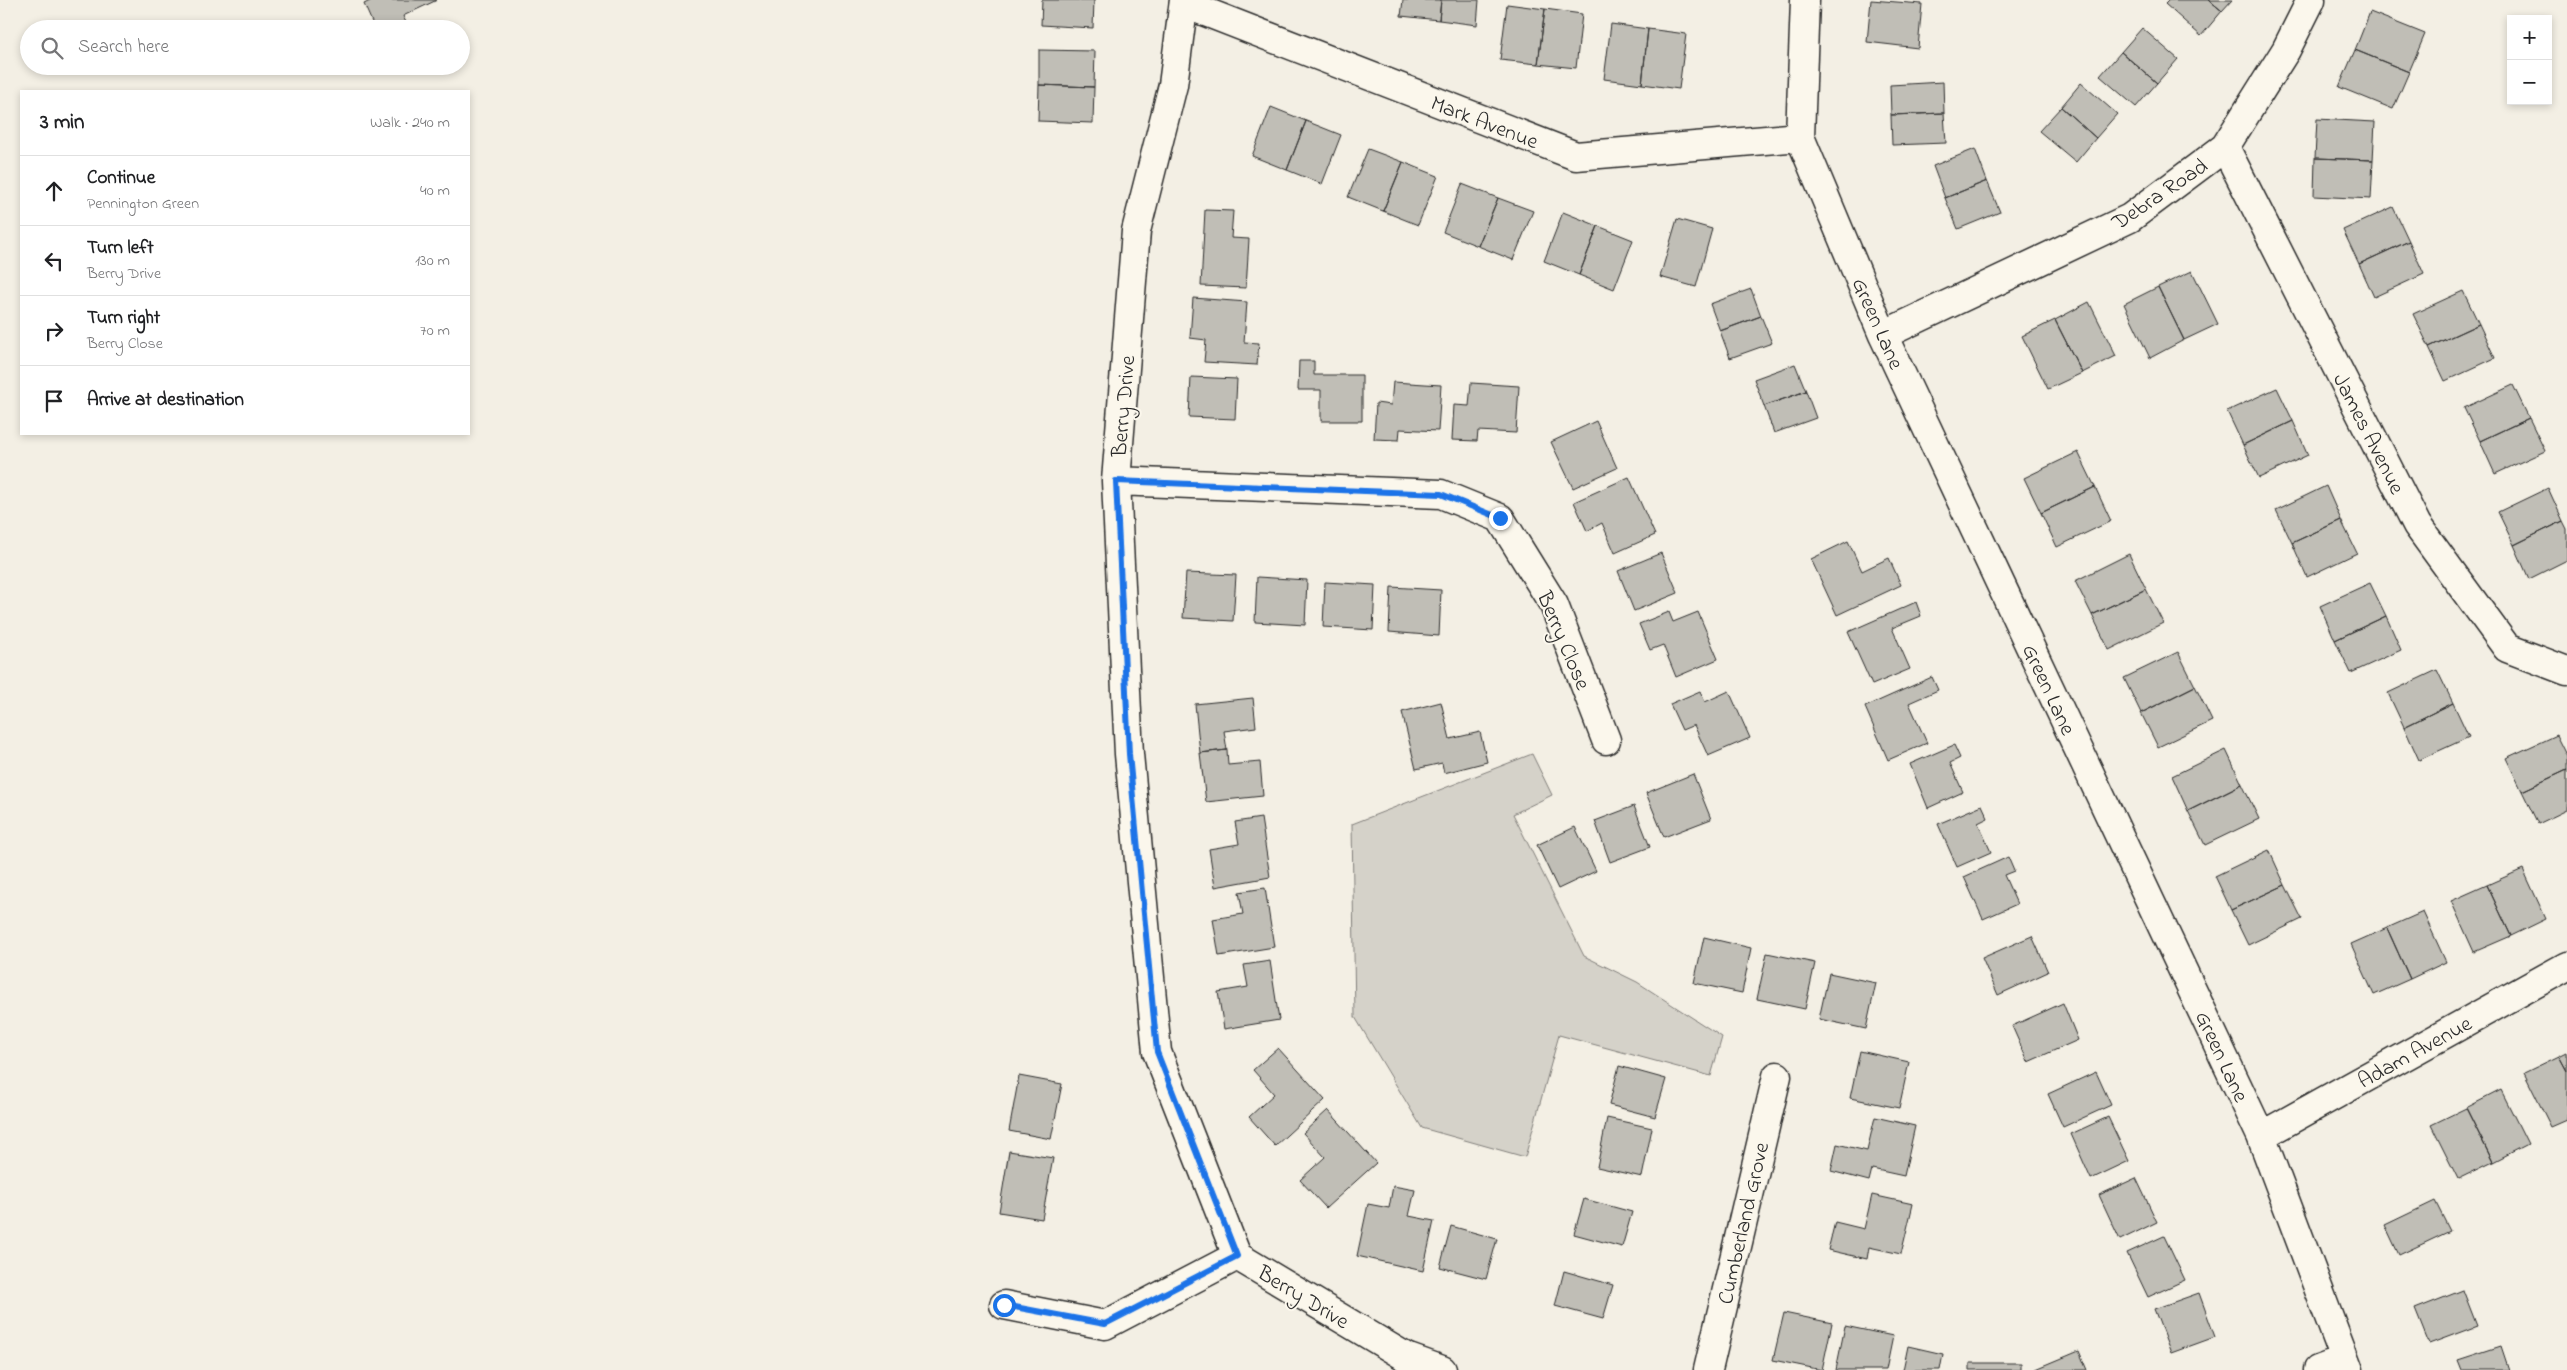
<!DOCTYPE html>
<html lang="en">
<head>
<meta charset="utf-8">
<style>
  body { margin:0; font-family:"Indie Flower",sans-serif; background:#f6f6f6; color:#202124 }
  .controls { position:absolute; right:15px; top:15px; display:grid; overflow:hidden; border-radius:0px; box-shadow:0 2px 8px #0003 }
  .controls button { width:45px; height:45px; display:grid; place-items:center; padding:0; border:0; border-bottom:1px solid #e0e0e0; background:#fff; color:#202124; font:25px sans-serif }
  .stop { position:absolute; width:15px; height:15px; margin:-11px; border:4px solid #1a73e8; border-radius:50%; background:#fff }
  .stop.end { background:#1a73e8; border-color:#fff; box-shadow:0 1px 5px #0008 }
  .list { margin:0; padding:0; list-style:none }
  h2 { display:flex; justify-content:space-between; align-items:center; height:65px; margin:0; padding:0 20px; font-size:21px }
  h2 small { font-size:16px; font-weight:400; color:#757577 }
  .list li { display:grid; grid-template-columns:32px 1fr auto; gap:15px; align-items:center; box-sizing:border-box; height:70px; padding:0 20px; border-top:1px solid #e0e0e0 }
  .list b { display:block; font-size:19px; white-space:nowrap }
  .list p { margin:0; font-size:16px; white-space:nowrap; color:#757577 }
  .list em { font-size:16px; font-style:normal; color:#757577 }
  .icon { flex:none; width:28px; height:28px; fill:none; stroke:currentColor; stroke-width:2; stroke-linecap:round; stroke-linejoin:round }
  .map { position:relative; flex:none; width:2567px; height:1370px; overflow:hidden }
  .search { position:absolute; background:#fff; box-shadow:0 2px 8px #0003; left:20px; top:20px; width:450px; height:55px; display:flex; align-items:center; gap:12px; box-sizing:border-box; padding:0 18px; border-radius:28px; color:#757577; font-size:19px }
  .panel { position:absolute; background:#fff; box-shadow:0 2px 8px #0003; left:20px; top:90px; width:450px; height:345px; border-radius:0px }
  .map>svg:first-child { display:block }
  .green { fill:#d5d2c9; stroke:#807e7a }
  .building { fill:#c0beb6; stroke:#2b2b2b }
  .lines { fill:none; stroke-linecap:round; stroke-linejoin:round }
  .minor-casing { stroke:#2b2b2b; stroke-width:31 }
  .minor { stroke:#fbf7ec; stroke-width:28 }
  .route { stroke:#1a73e8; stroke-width:6 }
  .labels { text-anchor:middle; stroke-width:4; stroke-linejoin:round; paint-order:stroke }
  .street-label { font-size:22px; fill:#2b2b2b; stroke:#fbf7ec }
</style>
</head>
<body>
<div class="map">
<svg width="2567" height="1370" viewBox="0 0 2567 1370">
  <rect width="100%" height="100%" fill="#f3efe4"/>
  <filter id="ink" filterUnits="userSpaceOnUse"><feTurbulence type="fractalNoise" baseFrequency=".02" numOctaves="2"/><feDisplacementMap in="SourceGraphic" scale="10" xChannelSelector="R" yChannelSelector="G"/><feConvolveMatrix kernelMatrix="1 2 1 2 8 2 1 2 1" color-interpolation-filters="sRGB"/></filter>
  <g filter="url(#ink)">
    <path class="green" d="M1532,754L1552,795L1513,814L1584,956L1637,982L1722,1037L1711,1076L1559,1035L1525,1157L1422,1128L1355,1017L1352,824Z"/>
    <path class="building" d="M372,0H437L403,16L409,29H375L364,4Z
      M1042,0H1094L1093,28L1041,25Z
      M1403,0H1441L1439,20L1401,16Z
      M1441,0H1479L1477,25L1439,20Z
      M1871,0L1922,4L1918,48L1867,42Z
      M2169,0H2209L2222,11L2201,36L2165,4Z
      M2209,0H2232L2222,11Z
      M1507,4L1545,9L1538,64L1500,60Z
      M1545,9L1582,14L1576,68L1538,64Z
      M2370,12L2425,34L2409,72L2355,50Z
      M1611,24L1648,29L1642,84L1604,79Z
      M2142,28L2178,59L2157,83L2121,52Z
      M1648,29L1686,34L1679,89L1642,84Z
      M1039,50L1095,51L1094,87L1039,85Z
      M2355,50L2409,72L2393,109L2339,87Z
      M2121,52L2157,83L2136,107L2100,76Z
      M1943,82L1944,113L1891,115L1890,85Z
      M2081,83L2117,114L2096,138L2061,107Z
      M1039,85L1094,87L1093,123L1038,121Z
      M1271,107L1306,121L1287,170L1252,156Z
      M2061,107L2096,138L2076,162L2039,131Z
      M1944,113L1946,143L1892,145L1891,115Z
      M2317,119L2375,122L2373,160L2315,158Z
      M1306,121L1341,135L1322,184L1287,170Z
      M1368,149L1403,162L1383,211L1348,197Z
      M1975,149L1987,181L1945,198L1933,166Z
      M2315,158L2373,160L2371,199L2314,196Z
      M1403,162L1438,176L1418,225L1383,211Z
      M1987,181L2000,212L1958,229L1945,198Z
      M1462,184L1498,198L1478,246L1443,232Z
      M1498,198L1533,211L1513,260L1478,246Z
      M2393,207L2409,241L2359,264L2343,230Z
      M1205,210L1233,211L1231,238L1249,239L1246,288L1201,286Z
      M1563,212L1598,226L1579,275L1544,261Z
      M1677,219L1712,229L1696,287L1660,277Z
      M1598,226L1633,240L1614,289L1579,275Z
      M2409,241L2424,274L2374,297L2359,264Z
      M2192,271L2218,324L2184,340L2158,287Z
      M2158,287L2184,340L2150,358L2124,304Z
      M1751,289L1761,316L1720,331L1710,304Z
      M2463,291L2479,324L2429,347L2413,314Z
      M1193,298L1247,302L1244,342L1259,343L1257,365L1204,362L1206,340L1190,338Z
      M2089,302L2116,356L2082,373L2055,320Z
      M1761,316L1772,343L1730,358L1720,331Z
      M2055,320L2082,373L2048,389L2022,336Z
      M2479,324L2495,358L2445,381L2429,347Z
      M1299,361H1314V375H1362V421H1321V390H1298Z
      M1795,364L1806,391L1764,406L1754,379Z
      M1191,377L1237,379L1235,419L1189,417Z
      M1393,382L1441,385L1438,431L1400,429L1399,440L1374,439L1376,403L1391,405Z
      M1471,383L1519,386L1516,433L1478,431L1477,441L1452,440L1454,405L1469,406Z
      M2513,385L2529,418L2480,441L2464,408Z
      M2277,388L2293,421L2243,445L2227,411Z
      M1806,391L1816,418L1774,433L1764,406Z
      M2529,418L2545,451L2495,474L2480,441Z
      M1596,421L1617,468L1573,488L1551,442Z
      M2293,421L2308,455L2259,478L2243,445Z
      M2078,452L2095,487L2041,513L2024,478Z
      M1629,477L1655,535L1615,553L1602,523L1587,531L1574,502Z
      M2326,486L2341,520L2292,543L2276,510Z
      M2095,487L2111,521L2057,547L2041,513Z
      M2548,488L2563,521L2514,545L2498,512Z
      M2341,520L2357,553L2307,577L2292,543Z
      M2563,521L2567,529V560L2529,579L2514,545Z
      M1848,541L1862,571L1889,558L1901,585L1837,615L1811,559Z
      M1661,553L1678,593L1634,611L1618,571Z
      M2129,554L2146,589L2092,615L2075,581Z
      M1186,573L1236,575L1233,621L1183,618Z
      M1257,577L1307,580L1305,625L1255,622Z
      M1325,582L1375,585L1373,630L1323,627Z
      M2370,583L2386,616L2335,640L2320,606Z
      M1391,587L1441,590L1439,636L1389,632Z
      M2146,589L2163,623L2109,650L2092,615Z
      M1916,602L1921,616L1892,628L1910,669L1872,685L1848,632Z
      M1669,612L1673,622L1698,612L1718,659L1676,677L1663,645L1650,650L1639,624Z
      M2386,616L2401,650L2351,673L2335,640Z
      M2178,652L2195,686L2141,713L2124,678Z
      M2437,670L2453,703L2404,727L2388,693Z
      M1932,677L1938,690L1909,703L1927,743L1888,760L1865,707Z
      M2195,686L2212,721L2158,747L2141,713Z
      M1700,691L1705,702L1729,691L1750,738L1708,756L1694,725L1682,730L1670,704Z
      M1253,698L1256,727L1224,731L1227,750L1200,753L1195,704Z
      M1441,702L1450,739L1480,732L1487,762L1444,773L1442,763L1416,769L1402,712Z
      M2453,703L2469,737L2419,760L2404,727Z
      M2556,735L2567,757V770L2522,791L2506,758Z
      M1954,745L1960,758L1950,763L1963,792L1928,808L1910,764Z
      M1227,750L1228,765L1260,762L1263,796L1206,802L1200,753Z
      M2226,750L2242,784L2188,811L2172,776Z
      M2567,770V810L2538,824L2522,791Z
      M1693,774L1711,819L1664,837L1646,793Z
      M2242,784L2259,819L2205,845L2188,811Z
      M1982,805L1988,818L1978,823L1991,852L1957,867L1938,824Z
      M1634,806L1650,847L1610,862L1595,821Z
      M1261,818L1270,877L1215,887L1209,849L1239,844L1235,822Z
      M1575,827L1596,871L1558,889L1537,845Z
      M2269,850L2285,885L2231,910L2215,876Z
      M2008,857L2014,871L2004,875L2017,904L1983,919L1964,877Z
      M2523,869L2546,919L2511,936L2487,885Z
      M2285,885L2302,919L2248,945L2231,910Z
      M2487,885L2511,936L2474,952L2451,901Z
      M1265,888L1274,947L1219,956L1213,919L1243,914L1239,892Z
      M2423,912L2446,962L2410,979L2387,928Z
      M2387,928L2410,979L2374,995L2351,944Z
      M2032,936L2048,972L1998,995L1982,958Z
      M1704,937L1751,948L1742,993L1694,983Z
      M1767,953L1815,963L1805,1009L1757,999Z
      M1270,961L1279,1020L1224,1029L1218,992L1248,987L1244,965Z
      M1829,973L1876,983L1866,1029L1819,1019Z
      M2063,1003L2078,1040L2028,1062L2012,1026Z
      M1278,1048L1325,1100L1275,1146L1249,1117L1274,1094L1253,1070Z
      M1860,1051L1909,1062L1899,1108L1850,1098Z
      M2567,1052V1071L2559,1056Z
      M2559,1056L2567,1071V1120L2551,1127L2524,1073Z
      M1619,1066L1666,1079L1655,1117L1609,1105Z
      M2096,1072L2111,1105L2063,1127L2048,1094Z
      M1019,1076L1062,1084L1051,1139L1009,1131Z
      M2501,1090L2528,1144L2493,1162L2466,1108Z
      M2466,1108L2493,1162L2458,1179L2431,1125Z
      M1328,1110L1376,1163L1326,1208L1300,1180L1325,1157L1303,1133Z
      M1875,1117L1915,1126L1904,1176L1872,1169L1869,1181L1831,1171L1837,1144L1867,1151Z
      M2108,1117L2129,1161L2091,1179L2071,1134Z
      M1607,1118L1652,1128L1642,1177L1597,1167Z
      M1009,1151L1053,1158L1042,1219L999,1212Z
      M2136,1178L2157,1222L2120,1240L2099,1195Z
      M1393,1186L1415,1190L1409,1216L1434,1221L1423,1271L1357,1256L1368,1204L1389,1208Z
      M1872,1195L1913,1204L1901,1254L1869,1247L1867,1259L1828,1250L1835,1222L1864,1229Z
      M1584,1199L1632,1212L1622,1247L1574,1234Z
      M2435,1201L2450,1231L2399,1255L2385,1225Z
      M1451,1226L1497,1239L1486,1279L1440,1267Z
      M2164,1236L2185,1280L2148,1297L2127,1253Z
      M1564,1271L1613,1285L1603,1319L1555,1306Z
      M2463,1290L2477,1326L2429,1344L2415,1309Z
      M2199,1293L2215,1337L2171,1353L2154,1309Z
      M1784,1313L1832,1323L1822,1370L1773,1360Z
      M1845,1326L1893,1336L1886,1370H1836Z
      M1908,1346L1943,1354L1940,1370H1903Z
      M2501,1346L2509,1370H2462L2458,1360Z
      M2079,1351L2087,1370H2036V1369Z
      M1970,1363H2021V1370H1970Z"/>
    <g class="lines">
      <defs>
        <path id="minor" d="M1184,0L1173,85L1136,231L1116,481L1129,754L1157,1052L1237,1256L1406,1357L1442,1370
          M1805,0L1800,137L1883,335L2261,1136L2349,1370
          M1185,4L1576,156L1800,137
          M2225,147L2417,525L2507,648L2567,671
          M1883,335L2130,218L2225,147L2286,50L2311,0
          M1116,481L1441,494L1500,518L1554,605L1606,740
          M2261,1136L2567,966
          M1004,1305L1105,1325L1237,1256
          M1708,1370L1777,1076
          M2318,1370L2345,1360"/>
      </defs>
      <use href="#minor" class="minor-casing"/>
      <use href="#minor" class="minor"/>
    </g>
  </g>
  <g class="lines" filter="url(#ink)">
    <path class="route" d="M1004,1305L1105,1324L1237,1256L1157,1052L1129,754L1116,481L1441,494L1500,518"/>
  </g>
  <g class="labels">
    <g class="street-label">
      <text transform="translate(1485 121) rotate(21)" y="8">Mark Avenue</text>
      <text transform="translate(2159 193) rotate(-34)" y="8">Debra Road</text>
      <text transform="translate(1879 323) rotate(66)" y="8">Green Lane</text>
      <text transform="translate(1122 406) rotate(-85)" y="8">Berry Drive</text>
      <text transform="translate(2370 433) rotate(63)" y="8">James Avenue</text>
      <text transform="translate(1565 640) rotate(67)" y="8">Berry Close</text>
      <text transform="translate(2050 689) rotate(65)" y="8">Green Lane</text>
      <text transform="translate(2414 1051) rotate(-29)" y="8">Adam Avenue</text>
      <text transform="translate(2223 1056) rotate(65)" y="8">Green Lane</text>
      <text transform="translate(1742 1223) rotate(-77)" y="8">Cumberland Grove</text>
      <text transform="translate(1304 1296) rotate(31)" y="8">Berry Drive</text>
    </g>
  </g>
</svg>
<div class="controls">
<button>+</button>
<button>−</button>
</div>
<div class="stop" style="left:1004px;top:1305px"></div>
<div class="stop end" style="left:1500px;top:518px"></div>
<div class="search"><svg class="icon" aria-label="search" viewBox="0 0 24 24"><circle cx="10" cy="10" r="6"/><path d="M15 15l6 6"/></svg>Search here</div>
<section class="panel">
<h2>3 min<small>Walk · 240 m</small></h2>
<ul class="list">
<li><svg class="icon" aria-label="ahead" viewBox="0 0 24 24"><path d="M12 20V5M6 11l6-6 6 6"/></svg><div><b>Continue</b><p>Pennington Green</p></div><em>40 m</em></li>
<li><svg class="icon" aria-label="left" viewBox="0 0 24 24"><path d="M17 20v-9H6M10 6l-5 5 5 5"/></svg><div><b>Turn left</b><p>Berry Drive</p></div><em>130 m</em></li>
<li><svg class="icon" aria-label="right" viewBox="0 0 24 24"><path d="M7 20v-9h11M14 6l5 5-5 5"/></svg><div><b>Turn right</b><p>Berry Close</p></div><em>70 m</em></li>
<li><svg class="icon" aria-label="arrive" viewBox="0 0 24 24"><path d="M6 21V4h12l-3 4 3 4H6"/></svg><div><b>Arrive at destination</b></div></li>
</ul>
</section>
</div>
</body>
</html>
